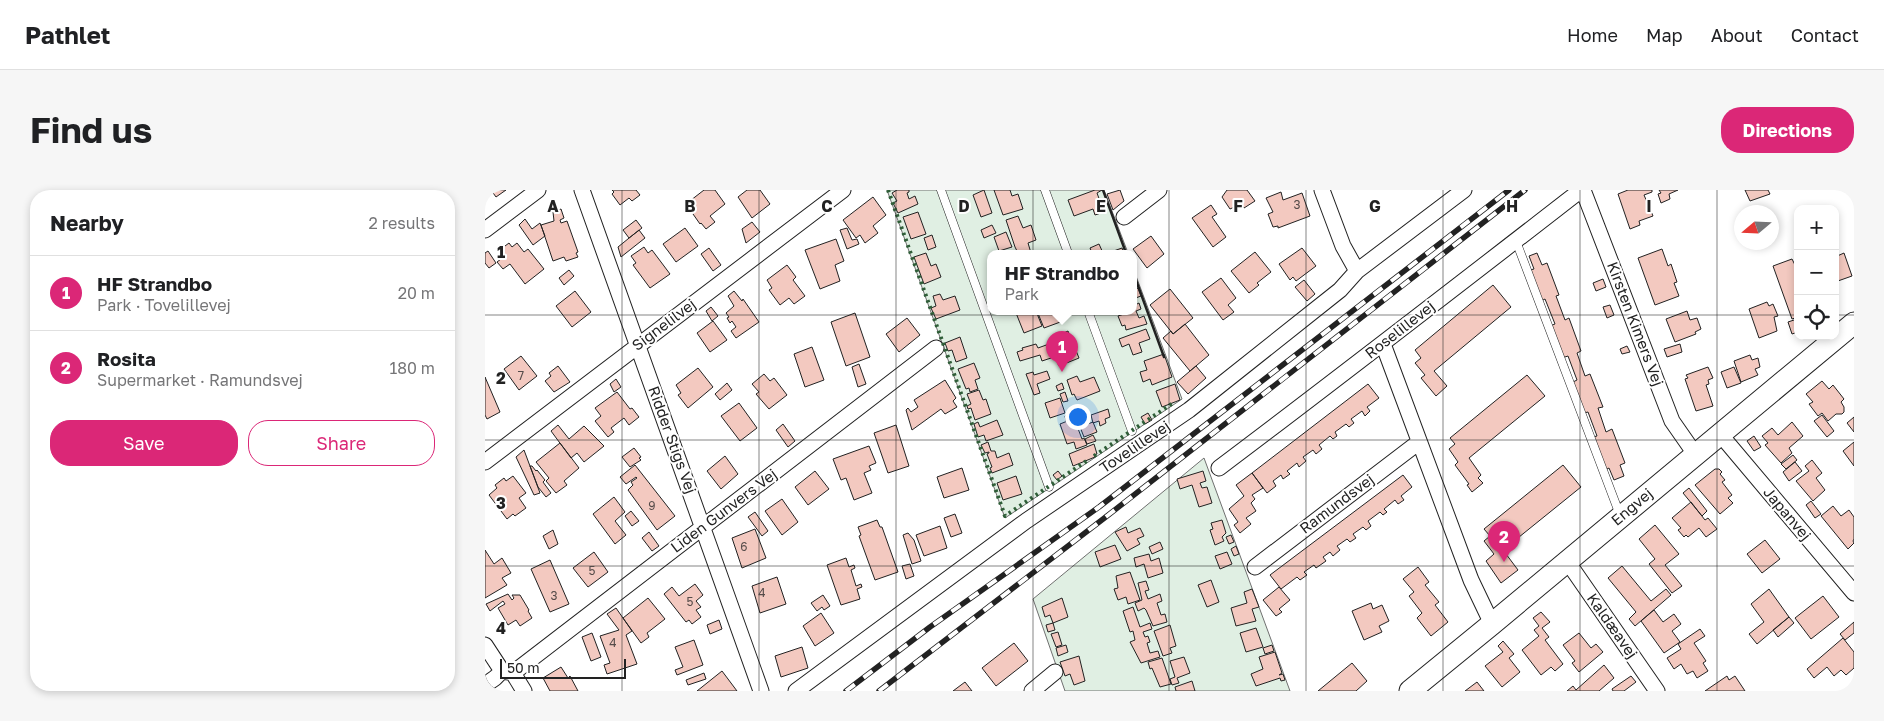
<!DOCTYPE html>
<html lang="en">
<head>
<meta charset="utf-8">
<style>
  body { margin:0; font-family:"Golos Text",sans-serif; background:#f6f6f6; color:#202124 }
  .controls { position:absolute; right:15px; top:15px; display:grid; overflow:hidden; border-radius:10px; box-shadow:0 2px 8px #0003 }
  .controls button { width:45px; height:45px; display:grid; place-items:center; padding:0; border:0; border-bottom:1px solid #e0e0e0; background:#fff; color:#202124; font:25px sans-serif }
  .compass { position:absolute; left:1249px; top:15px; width:45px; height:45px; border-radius:50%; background:#fff; box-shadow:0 2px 8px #0003; rotate:251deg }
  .scale { position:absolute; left:15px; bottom:12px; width:126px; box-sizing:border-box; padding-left:5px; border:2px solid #222; border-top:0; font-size:14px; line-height:18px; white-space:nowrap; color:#222; -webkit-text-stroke:4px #fff; paint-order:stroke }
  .you { position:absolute; left:592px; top:226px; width:18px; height:18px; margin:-12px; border:4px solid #fff; border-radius:50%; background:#1a73e8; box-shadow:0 0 0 8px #1a73e833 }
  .badge { display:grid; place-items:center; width:32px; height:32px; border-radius:50%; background:#db2777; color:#fff; font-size:16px; font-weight:700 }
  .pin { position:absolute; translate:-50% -41px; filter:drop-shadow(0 1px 2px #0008) }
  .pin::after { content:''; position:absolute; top:26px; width:18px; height:15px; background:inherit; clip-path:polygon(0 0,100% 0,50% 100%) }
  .popup { position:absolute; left:502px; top:60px; width:150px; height:65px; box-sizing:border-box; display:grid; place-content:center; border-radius:10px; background:#fff; filter:drop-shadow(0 1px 4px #0005); font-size:16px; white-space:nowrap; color:#757577 }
  .popup b { font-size:19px; color:#202124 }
  .popup::after { content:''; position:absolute; left:50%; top:100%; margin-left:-10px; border:10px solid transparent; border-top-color:#fff }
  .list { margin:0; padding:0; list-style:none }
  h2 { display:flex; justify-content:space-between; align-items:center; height:65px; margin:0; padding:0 20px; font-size:21px }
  h2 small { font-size:16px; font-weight:400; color:#757577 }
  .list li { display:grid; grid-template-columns:32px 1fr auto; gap:15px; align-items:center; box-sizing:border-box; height:75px; padding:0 20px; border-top:1px solid #e0e0e0 }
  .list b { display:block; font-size:19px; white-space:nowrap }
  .list p { margin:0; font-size:16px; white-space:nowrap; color:#757577 }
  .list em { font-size:16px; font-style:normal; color:#757577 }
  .actions { display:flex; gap:10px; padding:15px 20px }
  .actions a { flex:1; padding:11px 0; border:1px solid #db2777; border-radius:20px; text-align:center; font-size:18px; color:#db2777 }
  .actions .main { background:#db2777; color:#fff }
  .icon { flex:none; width:28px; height:28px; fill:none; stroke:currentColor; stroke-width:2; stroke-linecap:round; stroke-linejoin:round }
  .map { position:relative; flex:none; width:1369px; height:501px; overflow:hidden; border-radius:20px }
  header { display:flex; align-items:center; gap:30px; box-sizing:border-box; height:70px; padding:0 25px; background:#fff; border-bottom:1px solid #e0e0e0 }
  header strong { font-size:24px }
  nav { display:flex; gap:28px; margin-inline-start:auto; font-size:18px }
  .intro { display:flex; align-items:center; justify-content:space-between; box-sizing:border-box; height:120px; padding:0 30px }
  h1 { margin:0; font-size:35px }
  .button { padding:12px 22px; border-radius:20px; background:#db2777; color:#fff; font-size:18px; font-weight:700 }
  main { display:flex; gap:30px; padding:0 30px }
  aside { flex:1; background:#fff; border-radius:20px; box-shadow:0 2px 8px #0003 }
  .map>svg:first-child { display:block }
  .green { fill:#e0efe3; stroke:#6f6f6f }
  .building { fill:#f3c9c0; stroke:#222 }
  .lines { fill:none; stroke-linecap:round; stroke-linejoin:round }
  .lane-casing { stroke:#222; stroke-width:9 }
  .street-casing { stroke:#222; stroke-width:17 }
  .secondary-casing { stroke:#222; stroke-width:23 }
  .lane { stroke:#fff; stroke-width:8 }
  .street { stroke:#fff; stroke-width:15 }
  .secondary { stroke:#fff; stroke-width:21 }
  .rail-casing { stroke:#222; stroke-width:5.5 }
  .rail { stroke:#fff; stroke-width:4; stroke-dasharray:11; stroke-linecap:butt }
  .hedge { stroke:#2f5e38; stroke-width:4; stroke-dasharray:2.5 4; stroke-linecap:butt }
  .wall { stroke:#222; stroke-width:2.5 }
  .grid { fill:none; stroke:#222; stroke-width:1; stroke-opacity:0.55 }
  .labels { text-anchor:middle; stroke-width:4; stroke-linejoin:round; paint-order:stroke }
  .number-label { font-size:12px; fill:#564c4a }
  .street-label { font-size:15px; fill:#222; stroke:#fff }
  .grid-label { font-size:16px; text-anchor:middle; font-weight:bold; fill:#222; stroke:#fff; stroke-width:4; stroke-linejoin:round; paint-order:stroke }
</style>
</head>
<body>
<header>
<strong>Pathlet</strong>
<nav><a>Home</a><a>Map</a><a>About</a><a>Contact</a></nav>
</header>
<div class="intro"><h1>Find us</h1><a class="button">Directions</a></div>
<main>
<aside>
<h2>Nearby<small>2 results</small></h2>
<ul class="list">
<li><span class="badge">1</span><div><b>HF Strandbo</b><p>Park · Tovelillevej</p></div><em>20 m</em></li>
<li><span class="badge">2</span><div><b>Rosita</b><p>Supermarket · Ramundsvej</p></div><em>180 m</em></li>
</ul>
<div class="actions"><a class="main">Save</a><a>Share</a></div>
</aside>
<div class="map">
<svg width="1369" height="501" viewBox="0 0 1369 501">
  <rect width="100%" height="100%" fill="#fff"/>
  <path class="green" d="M402,0H619L643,63H506V121H648V78L697,209L520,328Z
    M719,268L805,501H580L548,409Z"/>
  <path class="building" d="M2,0H21L11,7L6,0L4,2Z
    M127,0H151L155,5L147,11L144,8L135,15L127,4L129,2Z
    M219,0H230L240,14L225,26L230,32L221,39L216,33L215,34L201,14Z
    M262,0H275L285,14L267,28L253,7Z
    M412,0H424V2L422,3L424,9L430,6L433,14L413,23L408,13L412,11L407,3Z
    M499,0L507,23L496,27L488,5Z
    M509,0H525L527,6L533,4L538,19L518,25Z
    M610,0H617L612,3L619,22L610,25L608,19L589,26L583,10Z
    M635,0L639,11L628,20L622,4Z
    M742,0H762L770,11L759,18L756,14L745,19L737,7Z
    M1143,0H1167V2L1159,5L1168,26L1154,31L1155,35L1145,39L1133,4Z
    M1174,0H1193L1184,4L1185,9L1176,13L1173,4L1176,3Z
    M1260,0H1283L1285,4L1265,11Z
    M796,2L798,10L817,3L825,26L793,38V36L788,37L783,24L788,22L781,8Z
    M388,7L401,25L388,36L393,43L380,53L375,45L371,48L358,30Z
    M726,15L732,24L727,27L741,47L728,57L707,28Z
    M76,19L79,28L75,30L76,33L82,31L93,62L91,63L93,67L81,71L79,67L68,71L56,35L69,31L68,22Z
    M433,22L441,44L426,49L418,27Z
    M533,26L538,38L546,35L551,50L543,53L546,63H533L530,57L521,30Z
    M40,29L47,39L55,33L60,46L48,55L34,35Z
    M151,30L157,38L144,48L138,40Z
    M267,32L275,42L261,53L257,39Z
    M507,35L511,43L499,48L496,40Z
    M200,38L213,56L191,72L178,54Z
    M362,38L367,50L372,49L374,54L362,59L355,40Z
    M154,40L160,48L136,67L133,57Z
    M521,42L527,57L514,61L509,47Z
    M447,45L451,57L443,60L439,48Z
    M666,46L679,64L662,78L648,59Z
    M351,49L359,71L350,75L355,91L335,99L320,60Z
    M24,53L27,57L32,53L39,62L43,59L59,79L40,94L25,74L18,79L12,72L20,66L16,59Z
    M614,54L618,63H607L605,58Z
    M159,57L163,63L167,60L185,84L165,98L148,75L151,73L146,66Z
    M224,58L236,75L228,81L216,64Z
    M637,58L639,63H623Z
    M817,58L831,76L811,91L808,87L805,90L794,74Z
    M1177,59L1183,76L1186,74L1192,92L1189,93L1194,106L1170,115L1153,68Z
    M3,61L11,73L4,78L0,73V63Z
    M770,62L786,82L772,93L774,95L764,103L746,81Z
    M441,63L446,76L451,74L456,87L439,94L429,67Z
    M1052,63L1057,75L1062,73L1074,105L1071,106L1080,130L1084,128L1096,161L1092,163L1100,186L1105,184L1118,217L1113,218L1121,242L1127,239L1140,273L1135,275L1139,286L1129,290L1124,278L1120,280L1108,247L1112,246L1103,222L1099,223L1088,192L1092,190L1083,166L1077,168L1065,136L1070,134L1060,109L1056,111L1045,80L1049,79L1044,66Z
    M1359,63L1367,86L1350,92V67Z
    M1307,69L1313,81V127L1307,129L1288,76Z
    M302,75L311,87L308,90L320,106L309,114L304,108L295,115L284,100L287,98L282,90Z
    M84,80L89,86L79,95L74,88Z
    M736,88L751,108L743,115L749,122L738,130L717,102Z
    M1118,89L1121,97L1111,101L1108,93Z
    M819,90L830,104L822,111L810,97Z
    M1008,95L1026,117L949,181L962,196L951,206L936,188L940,185L930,173L936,168L930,160Z
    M653,98L656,106L648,109V100Z
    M685,99L708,128L688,144L665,115Z
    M90,101L106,122L87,137L71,116Z
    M249,101L257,111L258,109L274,132L251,148L246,141L251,137L247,131L245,133L242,128L244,127L241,123L249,116L243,106Z
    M455,104L458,110L470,106L475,120L451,129L446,118L451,116L448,106Z
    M1282,112L1284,116L1288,114L1293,126L1289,127L1292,141L1274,148L1264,119Z
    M654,113L656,119L651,121L654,128L659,126L662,134L641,140L640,135L637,136L633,126L648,121V116Z
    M1125,115L1129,125L1122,128L1118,117Z
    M226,117L233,126L227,131L221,121Z
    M538,121H551L557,136L539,143L531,123Z
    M552,121H569L571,126L575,125L578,131L559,138Z
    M1202,121L1205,130L1212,128L1216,139L1210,142L1211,144L1190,152L1181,129Z
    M370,123L385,167L361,176L346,132Z
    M422,128L435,145L414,162L401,144Z
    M1312,129L1313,142L1307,144L1303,132Z
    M228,131L242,150L225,162L212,143Z
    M700,134L724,165L705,181L678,148L686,141L688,144Z
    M661,139L665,149L654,153L657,162L648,165L644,154L637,157L634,149Z
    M583,141L594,168L574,176L570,167L574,165L567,148Z
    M475,147L482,168L471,172L467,160L463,161L460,153Z
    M551,154L553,158L564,154L569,167L557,171L555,165L535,171L532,162L538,160L537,158Z
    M1195,154L1197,162L1182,167L1179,159Z
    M1142,156L1145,162L1137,164L1135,159Z
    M327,157L339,190L320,197L309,164Z
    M679,164L687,187L667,195L665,189L658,192L655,182L662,180L659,171Z
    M1265,165L1267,170L1273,168L1275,177L1270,179L1273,185L1256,192L1249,171Z
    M36,166L52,186L34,200L19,179Z
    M489,173L495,188L490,190L493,199L485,202L484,198L481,199L473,179Z
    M374,174L381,194L373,197L367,177Z
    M73,176L85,192L69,202L60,191L66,186L64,183Z
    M711,176L721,188L703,204L692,192Z
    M1223,177L1228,188L1223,190L1224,194L1221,195L1228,216L1211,221L1200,189L1203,188L1201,185Z
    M1249,177L1256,193L1242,198L1236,182Z
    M213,178L228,197L203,218L193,205L196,203L191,195Z
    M562,181L565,189L552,194L555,203L549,205L541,184L548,182L549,185Z
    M279,184L285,191L289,188L302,205L284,219L271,204L274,202L267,194Z
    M1042,185L1060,206L984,268L996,285L993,288L998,293L987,302L982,295L984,294L970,275L973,272L964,259L970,254L965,248Z
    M592,186L595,192L609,187L615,201L592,210L589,204L587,205L582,190Z
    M0,187L15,222L2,229L0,225Z
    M131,189L136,197L129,202L125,194Z
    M460,190L471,208L468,211L472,217L460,224L456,219L427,240L421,220L423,218L426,222L433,217L429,210Z
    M1337,191L1344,199L1348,195L1359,209L1356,212L1359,217V222L1357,224H1351L1343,231L1337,223L1333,226L1324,214L1328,212L1321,204Z
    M242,193L247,200L235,210L230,204Z
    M577,193L579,199L573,201L571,196Z
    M690,194L695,210L677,217L671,201Z
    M883,194L894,208L882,217L885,221L880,226L877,221L866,229L869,233L864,237L861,234L850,242L852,246L848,249L845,246L834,255L837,259L831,264L828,260L818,267L821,271L814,277L812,273L802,281L805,284L798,289L796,285L788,291L791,296L782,303L767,283Z
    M494,200L498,210L501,209L506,224L490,230L486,218L483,219L482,216L486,214L482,204Z
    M132,202L145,219L147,218L154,227L144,235L139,228L126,238L129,242L123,247L110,231L116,226L110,218Z
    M580,202L583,211L578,212L575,204Z
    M575,208L580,223L565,228L560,213Z
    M254,213L272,238L255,251L236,226Z
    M623,219L625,227L620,229L621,233L615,236L614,231L608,233L606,225Z
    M587,223L597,249L599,248L602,255L591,259L589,252L582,254L575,234L585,230L581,231L580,226Z
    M663,223L667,230L660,234L656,227Z
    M1337,225L1349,241L1342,247L1329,231Z
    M1369,227V242L1362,233Z
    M512,230L518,245L501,251L499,245L493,247L489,234L493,232L495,237Z
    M608,232L612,242L599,247L595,237Z
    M1307,232L1318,246L1304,258L1307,263L1296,273L1280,255L1283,253L1277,246L1287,238L1293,245Z
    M298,234L310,251L303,257L291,240Z
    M73,235L84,249L99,236L119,256L99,272L92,263L86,268L66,241Z
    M411,235L424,276L403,283L389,243Z
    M608,245L611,251L602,254L600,249Z
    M1269,246L1276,257L1269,261L1262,251Z
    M503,252L506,261H510L512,268L524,263L528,275L507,283L505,278L507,277L502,264L504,263V262L500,263L496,255Z
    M1369,252V276L1358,261Z
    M75,253L94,278L79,291L82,295L71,303L61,291L64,288L51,272Z
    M609,254L612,264L609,265L610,267L588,276L584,264Z
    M384,256L391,273L384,276L386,280L379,283L387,303L369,310L361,288L356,290L348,269Z
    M149,258L156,267L154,268L156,270L145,277L137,267Z
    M39,260L55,303L49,305L31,267Z
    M1308,265L1312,270L1301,279L1296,274Z
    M240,266L253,284L236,299L222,281Z
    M1327,270L1337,283L1331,288L1340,300L1328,311L1311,291L1324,281L1320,276Z
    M1310,272L1317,281L1304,291L1298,282Z
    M150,275L190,326L172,340L143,300L148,295L146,292L152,288L151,287L141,294L135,287Z
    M1078,275L1096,297L1018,360L1033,380L1016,393L1001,371L1009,364L999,351L1005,346L999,339Z
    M45,276H47L51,281L52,280L60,290L58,292L66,303L61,307L53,297Z
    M477,278L484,300L459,308L452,287Z
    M1230,279H1234L1237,282L1235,284L1240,290L1237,292L1247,305L1243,308L1248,313L1235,324L1210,295Z
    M330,281L344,299L323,315L310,297Z
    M573,281L577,286L572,290L568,285Z
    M718,281L721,291L715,293L717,298L722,297L727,313L714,317L707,295L695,299L692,289Z
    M767,283L778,298L767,305L770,309L766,313L771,321L761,328L766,334L755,343L749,335L753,332L744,319L759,306L751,295Z
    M918,285L927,297L916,306L919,310L913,314L910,310L899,319L902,322L898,325L895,322L883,331L886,336L881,340L878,337L868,344L871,348L865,352L862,349L852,356L855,360L848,366L845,362L838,367L841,371L831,378L829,375L819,382L822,385L815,390L812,387L796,399L785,385Z
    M28,286L41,303L34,308L41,318L30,326L28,324L22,329L4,305L12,298L10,295L19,288L21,291Z
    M531,286L537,304L518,310L512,293Z
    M1204,298L1222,321L1217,326L1198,303Z
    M129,307L140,322L130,331L141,345L130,354L108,324Z
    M297,309L313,332L297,345L280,321Z
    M1326,311L1336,324L1330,328L1321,315Z
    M1206,312L1220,330L1223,328L1232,339L1221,347L1214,338L1203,347L1201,345L1199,347L1193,340L1196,338L1187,328Z
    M1348,316L1356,326L1364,320L1369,327V349L1368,351L1369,353L1363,359L1336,326Z
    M146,321L154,331L147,336L140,326Z
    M270,322L283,341L277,346L263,327Z
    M470,324L477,343L466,347L459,328Z
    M392,330L395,337H397L413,382L390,390L374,346L376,345L373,337Z
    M737,330L741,343L737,347L739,351L730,355L725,340L728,339L726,333Z
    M1170,335L1194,364L1180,375L1197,396L1187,403L1164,374L1170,369L1154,349Z
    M455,336L462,358L439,366L431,345Z
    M641,337L643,343L655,338L659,346L652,349L655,354L642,361L630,342Z
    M270,339L281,368L257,378L247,348Z
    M68,340L73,354L64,359L58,346Z
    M164,342L174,356L167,361L157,348Z
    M423,343L429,350L436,371L427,374L418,345Z
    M746,345L749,352L744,354L741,347Z
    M1280,350L1295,369L1277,383L1262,364Z
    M675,352L678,359L667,364L664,357Z
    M630,355L636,369L615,377L610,362Z
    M751,356L754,364L749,366L746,359Z
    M0,360L9,374L17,368L26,383L17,388L22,395L0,408Z
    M109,362L123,382L103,397L88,378Z
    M742,362L747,374L735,379L730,366Z
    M664,364L666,371L674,368L678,383L663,388L659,374L651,377L649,368Z
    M361,368L364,377L369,375L370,378L366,380L371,396L376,394L377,397L372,399L375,409L356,415L342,375Z
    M65,370L84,414L65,422L46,379Z
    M425,374L429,386L421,389L417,376Z
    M1137,376L1166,411L1181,399L1186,405L1150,436L1144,429L1151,422L1123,388Z
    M933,377L944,392L940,395L954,412L950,415L963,432L946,446L932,428L937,423L924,406L929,402L918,389Z
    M645,382L655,410L643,414L641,407L633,410L629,399L633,398L631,386Z
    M292,387L301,414L275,423L267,396Z
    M726,390L734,412L722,417L713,395Z
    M661,391L664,400L660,401L663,409L675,404L677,411L672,413L676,425L680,424L682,432L668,436L661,420L659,418L653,421L650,413L657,410L653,393Z
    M210,394L218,405L211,411L216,417L211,420L216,427L207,434L204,430L201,432L179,404L187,397L194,406Z
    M794,397L805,410L794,419L797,422L791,426L778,410Z
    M767,399L774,417L767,419L771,431L751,436L746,418L762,413L759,402Z
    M1284,399L1304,427L1272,454L1264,444L1279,432L1266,414Z
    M23,404L27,410L29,408L27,405H35L44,420L43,421L47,428L35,436L31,430L23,435L13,418L20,414L18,411L5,421L1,414Z
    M338,405L345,416L339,420L337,417L332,421L326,413Z
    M1338,406L1354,427L1326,449L1310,428Z
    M163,408L180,429L162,443L164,447L156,453L138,428Z
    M577,408L583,427L568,433L565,425L560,427L557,417Z
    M886,413L888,419L897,415L904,431L894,436L897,442L879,450L867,421Z
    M648,417L655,437L665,433L667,439L658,442L660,447L663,446L665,452L662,453L665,463L673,461L675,467L656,473L645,452L650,450L648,441L645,442L638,421Z
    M131,418L147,441L141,445L152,474L122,484L119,475L125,473L115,446L134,440L122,424Z
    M1169,420L1178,432L1189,424L1196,434L1187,441L1195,452L1179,463L1156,431Z
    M1056,422L1065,432L1057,438L1064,447L1060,450L1078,474L1070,481L1066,477L1056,485L1037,460L1054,446L1049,440L1054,436L1048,428Z
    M336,423L349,443L330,456L318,436Z
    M1304,427L1309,433L1293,447L1288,440Z
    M234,430L237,439L225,444L222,435Z
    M1369,432V443L1360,450L1355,444Z
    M568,433L570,440L563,442L561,435Z
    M685,435L691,456L685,458L687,463L678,466L669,441Z
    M771,438L778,457L761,462L755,443Z
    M1215,439L1220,446L1209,453L1221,471L1218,473L1223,481L1212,488L1208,481L1202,484L1196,474L1189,479L1182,468L1196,459L1193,454Z
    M573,442L577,455L571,457L566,444Z
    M107,443L116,467L106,471L97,447Z
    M1094,443L1106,458L1111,454L1118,462L1094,482L1087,473L1090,471L1078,455Z
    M1358,448L1369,462V478L1361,485L1356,480L1349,486L1342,477L1329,488L1322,479Z
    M209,450L218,475L192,485L190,480L198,477L190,457Z
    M1018,451L1029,464L1024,468L1035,482L1017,497L1000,476L1018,462L1013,456Z
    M529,453L543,471L511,496L497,478Z
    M581,455L583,462L573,466L571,458Z
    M787,455L789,461L780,464L778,458Z
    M317,457L323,478L296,487L290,466Z
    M790,462L797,483L794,485L798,484L800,490L796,491L795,488L771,496L766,484L778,479L774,467Z
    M594,466L600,491L589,495L585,484L580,486L575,472Z
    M699,467L705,483L692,488L694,493L687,495L685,489L690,487L685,471Z
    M677,468L686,494L675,497L667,478L665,479L663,472Z
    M867,473L882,491L871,501H833Z
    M1119,475L1129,488L1114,501H1082L1088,496L1091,500Z
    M76,477L83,488L85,486L93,501H65L58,488Z
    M237,481L252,501H212Z
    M219,483L221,489L203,495L201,490Z
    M1146,486L1151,492L1139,501H1128L1127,499Z
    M1242,486L1244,490L1250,486L1260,501H1220Z
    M707,491L710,501H691L690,497Z
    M480,492L487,501H468Z
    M992,492L999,501H980Z"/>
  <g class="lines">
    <defs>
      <path id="lane" d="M456,0L564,297
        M560,0L583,63
        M1031,51L1135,325
        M603,121L647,241"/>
      <path id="street" d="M97,0L276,501
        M837,0L858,56L872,81
        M1098,0L1187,231L1210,264
        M639,27L674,0
        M0,40L53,0
        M898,154L986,390L1007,434
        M1235,244L1369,403
        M0,272L358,0
        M734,278C855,187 976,93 1096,0
        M1082,371L1172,501
        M770,377L934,252
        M0,455L17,481L28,483L39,501
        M28,483L451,158
        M0,495L10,488L17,481
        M311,501L541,331L704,220L855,100L872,81L979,0
        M547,501L570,482"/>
      <path id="secondary" d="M925,501L1007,434L1369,133"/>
    </defs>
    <use href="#lane" class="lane-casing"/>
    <use href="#street" class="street-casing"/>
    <use href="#secondary" class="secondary-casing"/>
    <use href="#lane" class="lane"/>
    <use href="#street" class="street"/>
    <use href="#secondary" class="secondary"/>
    <defs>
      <path id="rail" d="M361,501L445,437L614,317L1024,0
        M394,501L622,326L1040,0"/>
    </defs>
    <use href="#rail" class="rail-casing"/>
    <use href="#rail" class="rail"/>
    <path class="hedge" d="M403,0L520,326L603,270
      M609,266L688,213"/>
    <path class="wall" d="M618,0L641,63
      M648,82L679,167"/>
  </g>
  <path class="grid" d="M137,0V501M274,0V501M411,0V501M548,0V501M684,0V501M821,0V501M958,0V501M1095,0V501M1232,0V501M0,125H1313M1350,125H1369M0,250H1369M0,376H1369"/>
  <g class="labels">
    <g class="number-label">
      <text x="812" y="19">3</text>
      <text x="36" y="190">7</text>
      <text x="167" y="320">9</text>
      <text x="259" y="361">6</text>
      <text x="107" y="385">5</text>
      <text x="277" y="407">4</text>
      <text x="69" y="410">3</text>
      <text x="205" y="416">5</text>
      <text x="128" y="457">4</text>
    </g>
    <g class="street-label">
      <text transform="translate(1150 134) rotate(69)" y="5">Kirsten Kimers Vej</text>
      <text transform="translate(179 135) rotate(-37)" y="5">Signelilvej</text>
      <text transform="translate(915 140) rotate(-38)" y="5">Roselillevej</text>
      <text transform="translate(187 250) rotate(70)" y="5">Ridder Stigs Vej</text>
      <text transform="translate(650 257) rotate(-34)" y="5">Tovelillevej</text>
      <text transform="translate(852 314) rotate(-37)" y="5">Ramundsvej</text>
      <text transform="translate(1147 317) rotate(-40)" y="5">Engvej</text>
      <text transform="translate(239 321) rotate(-37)" y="5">Liden Gunvers Vej</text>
      <text transform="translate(1302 324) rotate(50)" y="5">Japanvej</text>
      <text transform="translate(1127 436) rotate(55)" y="5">Kaldæavej</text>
    </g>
  </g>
  <g class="grid-label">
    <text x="68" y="22">A</text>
    <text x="205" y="22">B</text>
    <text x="342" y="22">C</text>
    <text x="479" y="22">D</text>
    <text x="616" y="22">E</text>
    <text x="753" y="22">F</text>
    <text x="890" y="22">G</text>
    <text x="1027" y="22">H</text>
    <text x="1164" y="22">I</text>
    <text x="16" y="68">1</text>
    <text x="16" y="194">2</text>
    <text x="16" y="319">3</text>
    <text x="16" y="444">4</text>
  </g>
</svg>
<div class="controls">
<button>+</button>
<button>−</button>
<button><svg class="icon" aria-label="locate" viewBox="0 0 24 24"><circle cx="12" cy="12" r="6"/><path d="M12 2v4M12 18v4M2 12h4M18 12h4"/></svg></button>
</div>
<svg class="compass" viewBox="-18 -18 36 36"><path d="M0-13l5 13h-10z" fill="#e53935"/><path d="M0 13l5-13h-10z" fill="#757577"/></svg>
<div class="scale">50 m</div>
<div class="you"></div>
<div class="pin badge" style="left:577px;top:182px">1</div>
<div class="popup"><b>HF Strandbo</b>Park</div>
<div class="pin badge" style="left:1019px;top:372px">2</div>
</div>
</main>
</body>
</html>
